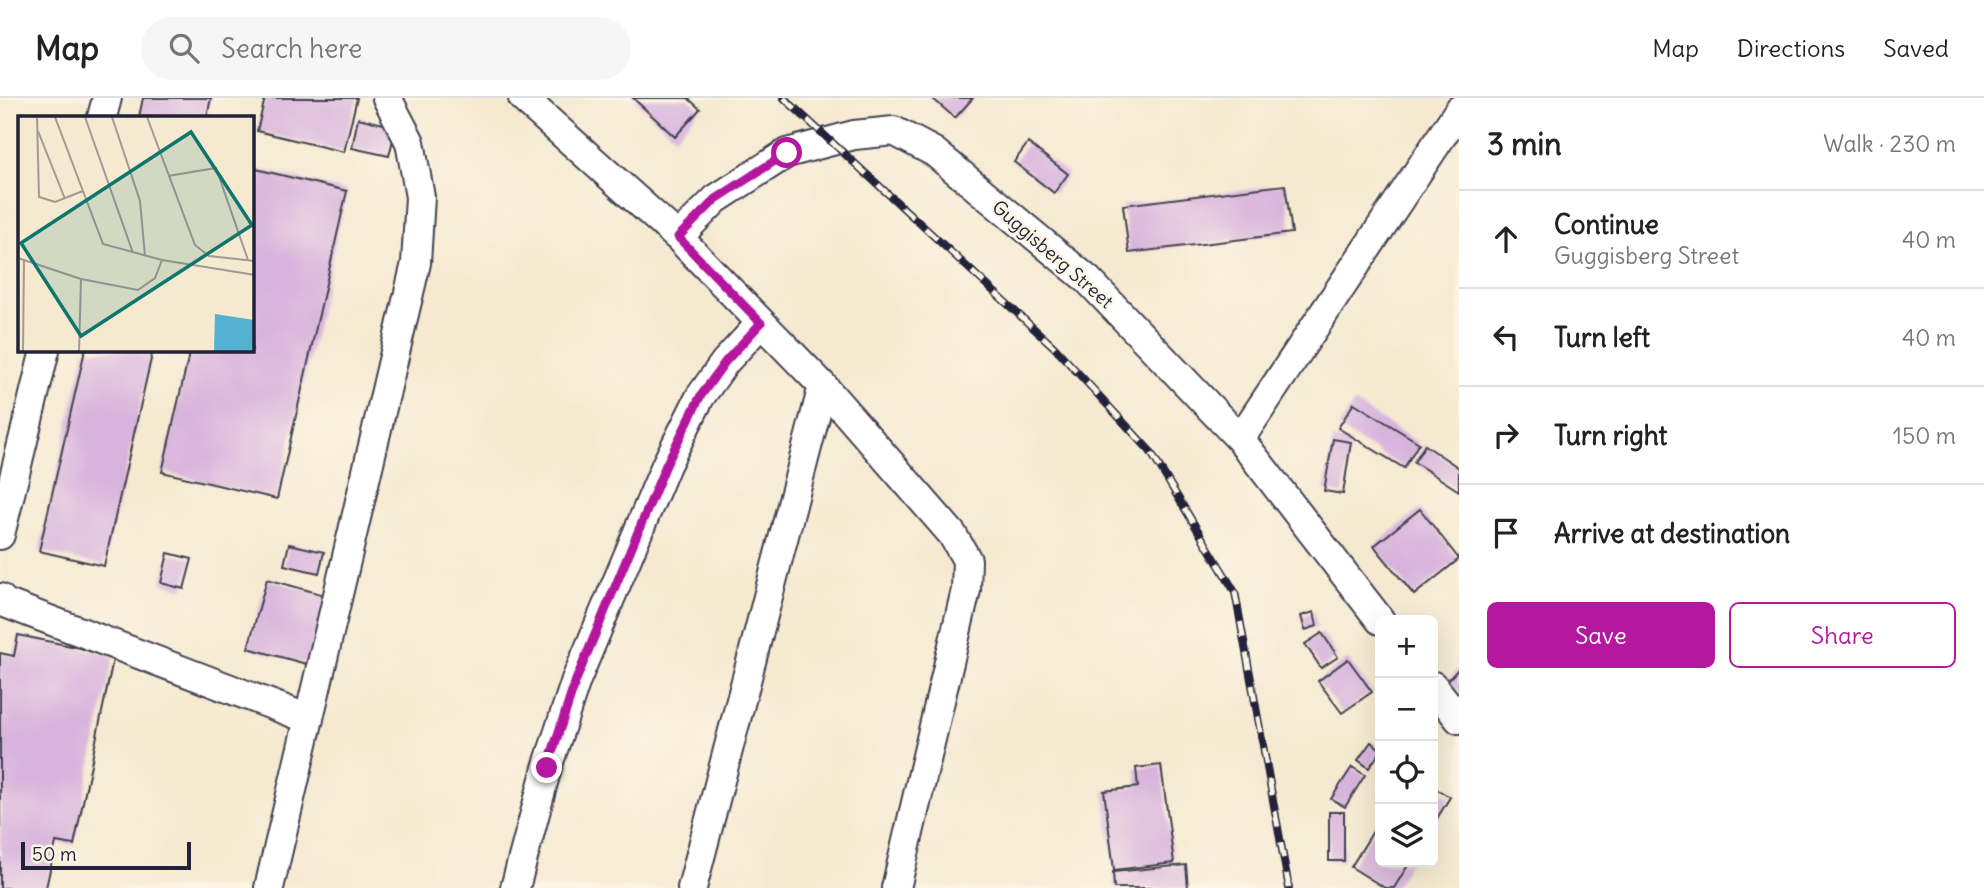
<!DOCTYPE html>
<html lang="en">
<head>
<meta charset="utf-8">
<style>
  body { margin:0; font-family:Delius,sans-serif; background:#f6f6f6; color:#222 }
  .controls { position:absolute; right:21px; bottom:21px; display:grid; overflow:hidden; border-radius:10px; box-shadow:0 7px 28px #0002 }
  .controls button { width:63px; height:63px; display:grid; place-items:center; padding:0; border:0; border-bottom:2px solid #e0e0e0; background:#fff; color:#222; font:35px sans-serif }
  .scale { position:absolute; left:21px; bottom:18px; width:170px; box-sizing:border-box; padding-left:7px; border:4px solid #22223b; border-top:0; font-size:19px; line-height:24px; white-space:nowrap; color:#22223b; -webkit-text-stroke:5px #fcf5e5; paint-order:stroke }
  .stop { position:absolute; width:21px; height:21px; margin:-16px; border:5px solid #b5179e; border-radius:50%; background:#fff }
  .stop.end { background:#b5179e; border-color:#fff; box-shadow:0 2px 7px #0008 }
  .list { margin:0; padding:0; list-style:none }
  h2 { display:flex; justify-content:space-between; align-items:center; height:91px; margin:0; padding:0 28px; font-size:30px }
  h2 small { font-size:23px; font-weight:400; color:#767676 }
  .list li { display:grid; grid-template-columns:46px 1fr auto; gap:21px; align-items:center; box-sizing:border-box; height:98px; padding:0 28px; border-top:2px solid #e0e0e0 }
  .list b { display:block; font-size:26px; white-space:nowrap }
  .list p { margin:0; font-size:23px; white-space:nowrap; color:#767676 }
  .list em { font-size:23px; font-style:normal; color:#767676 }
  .actions { display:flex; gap:14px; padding:21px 28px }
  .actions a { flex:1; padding:16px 0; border:2px solid #b5179e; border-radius:10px; text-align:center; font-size:24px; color:#b5179e }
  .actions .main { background:#b5179e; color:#fff }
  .icon { flex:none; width:38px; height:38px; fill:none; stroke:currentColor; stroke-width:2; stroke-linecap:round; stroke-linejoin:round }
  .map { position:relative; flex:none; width:1459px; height:790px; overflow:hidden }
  header { display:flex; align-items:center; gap:42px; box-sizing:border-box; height:98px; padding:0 35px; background:#fff; border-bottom:2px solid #e0e0e0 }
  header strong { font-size:33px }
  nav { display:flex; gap:38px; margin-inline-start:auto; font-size:24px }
  .search { width:490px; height:63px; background:#f6f6f6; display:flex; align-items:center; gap:18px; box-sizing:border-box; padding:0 24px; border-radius:38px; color:#767676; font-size:26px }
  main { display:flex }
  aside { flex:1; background:#fff }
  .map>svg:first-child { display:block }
  .building { fill:#d8b4dd }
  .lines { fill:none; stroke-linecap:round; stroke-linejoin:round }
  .minor-casing { stroke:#424051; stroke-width:32 }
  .minor { stroke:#fff; stroke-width:28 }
  .rail-casing { stroke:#22223b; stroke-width:8 }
  .rail { stroke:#fcf5e5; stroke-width:5; stroke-dasharray:16; stroke-linecap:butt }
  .route { stroke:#b5179e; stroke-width:9 }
  .labels { text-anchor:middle; stroke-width:5; stroke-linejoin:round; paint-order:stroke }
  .street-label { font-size:19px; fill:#22223b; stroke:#fcf5e5 }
  .inset-road { fill:none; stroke:#a19994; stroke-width:2 }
  .view { fill:#0f766e; fill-opacity:0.15; stroke:#0f766e; stroke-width:3.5 }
  .inset-edge { fill:none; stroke:#22223b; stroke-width:3.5 }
</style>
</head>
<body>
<header>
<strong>Map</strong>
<div class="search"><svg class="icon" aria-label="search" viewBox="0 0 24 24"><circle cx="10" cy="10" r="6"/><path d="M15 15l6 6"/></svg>Search here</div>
<nav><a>Map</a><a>Directions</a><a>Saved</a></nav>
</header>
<main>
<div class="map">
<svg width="1459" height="790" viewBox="0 0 1459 790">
  <rect width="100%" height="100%" fill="#fcf5e5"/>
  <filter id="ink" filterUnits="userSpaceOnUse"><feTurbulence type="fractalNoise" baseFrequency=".0143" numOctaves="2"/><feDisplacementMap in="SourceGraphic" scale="14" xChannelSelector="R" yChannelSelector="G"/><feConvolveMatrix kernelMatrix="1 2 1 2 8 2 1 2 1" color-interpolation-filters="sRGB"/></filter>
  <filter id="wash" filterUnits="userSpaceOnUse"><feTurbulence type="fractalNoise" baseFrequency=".00686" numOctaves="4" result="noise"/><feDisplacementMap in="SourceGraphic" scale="28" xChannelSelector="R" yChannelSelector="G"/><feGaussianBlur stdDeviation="1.57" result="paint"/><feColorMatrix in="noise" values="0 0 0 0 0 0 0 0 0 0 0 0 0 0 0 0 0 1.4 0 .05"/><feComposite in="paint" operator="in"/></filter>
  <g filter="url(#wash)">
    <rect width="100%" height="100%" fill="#f5e9d0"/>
    <g id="blocks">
      <path class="building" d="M143,0H211L207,19H139Z
        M265,0H357L344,54L257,33Z
        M633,0H688L700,11L675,39Z
        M932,0H973L955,20Z
        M358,20L396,29L389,58L352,50Z
        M1028,45L1068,76L1054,95L1014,64Z
        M252,70L347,93L277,401L162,374L190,252H252Z
        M1285,87L1292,135L1129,155L1123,107Z
        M85,252H153L104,468L39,453Z
        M1354,305L1419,345L1404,370L1338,330Z
        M1333,341L1351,344L1343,396L1324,393Z
        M1425,347L1459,370V393L1414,364Z
        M1420,411L1459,461L1414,497L1374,448Z
        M289,446L324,454L319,475L284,467Z
        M168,455L192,461L184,491L161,485Z
        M267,481L328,498L310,567L248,550Z
        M1314,514L1317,528L1305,532L1301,518Z
        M1322,535L1338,559L1321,570L1305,546Z
        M18,537L114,557L74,747L56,744L46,790H0V555L14,558Z
        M1348,561L1372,594L1342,615L1318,583Z
        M1459,570V612L1438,593Z
        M1371,644L1380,651V654L1369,670L1358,662Z
        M1161,667L1174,765L1114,772L1104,693L1138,689L1136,670Z
        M1352,669L1365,677L1345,709L1331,701Z
        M1433,689L1450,699L1433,727Z
        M1329,714H1344V763H1329Z
        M1380,722V764H1410L1394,790H1385L1351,769Z
        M1186,767L1188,790H1114L1113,774Z"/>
    </g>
  </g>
  <g filter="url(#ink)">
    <use href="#blocks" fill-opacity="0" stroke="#424051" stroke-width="2"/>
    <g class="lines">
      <defs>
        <path id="minor" d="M523,0L678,139L823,288L952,436L967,462L966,492L896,790
          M102,19L107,0
          M678,139L716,101L787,55L854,37L894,33L934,54L1088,182L1240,341L1380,522
          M1240,341L1459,12
          M0,437L45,252
          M0,500L5,505L309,621
          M1433,588L1459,621
          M269,790L416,165L420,99L410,44L387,0
          M515,790L547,670L576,582L666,367L700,299L725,264L761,225
          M692,790L823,288"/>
      </defs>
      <use href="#minor" class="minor-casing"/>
      <use href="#minor" class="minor"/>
      <defs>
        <path id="rail" d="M784,0L1054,249L1150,353L1235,494L1289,790"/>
      </defs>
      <use href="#rail" class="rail-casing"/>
      <use href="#rail" class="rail"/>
    </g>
  </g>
  <g class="lines" filter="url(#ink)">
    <path class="route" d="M547,670L576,582L666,367L700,299L725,264L761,225L678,139L716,101L787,55"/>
  </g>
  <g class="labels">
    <g class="street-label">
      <text transform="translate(1053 156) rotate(41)" y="7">Guggisberg Street</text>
    </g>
  </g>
  <g transform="translate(18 18)">
    <rect width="236" height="236" fill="#f5e9d0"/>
    <path d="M197,198L236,204V235H196Z" fill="#54b1d2"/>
    <path class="inset-road" d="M19,1L21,81L37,86L65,75M37,1L85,128L144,144L237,159M67,1L115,137M94,1L122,85L127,140M129,1L177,129L191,140L237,145M20,15L47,83M150,60L198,52L230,144M0,142L63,163L120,174L137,162L144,144M5,235L6,144M61,235L63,163"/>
    <path class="view" d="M173,16L234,109L63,220L3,127Z"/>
    <rect width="236" height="236" class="inset-edge"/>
  </g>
</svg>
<div class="controls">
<button>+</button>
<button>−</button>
<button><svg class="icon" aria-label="locate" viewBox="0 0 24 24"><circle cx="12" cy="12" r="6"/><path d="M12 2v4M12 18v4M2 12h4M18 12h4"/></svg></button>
<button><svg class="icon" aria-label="layers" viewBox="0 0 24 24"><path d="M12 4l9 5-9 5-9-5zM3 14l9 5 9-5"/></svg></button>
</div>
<div class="scale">50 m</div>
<div class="stop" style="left:787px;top:55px"></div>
<div class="stop end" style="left:547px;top:670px"></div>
</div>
<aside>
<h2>3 min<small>Walk · 230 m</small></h2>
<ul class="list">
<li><svg class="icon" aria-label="ahead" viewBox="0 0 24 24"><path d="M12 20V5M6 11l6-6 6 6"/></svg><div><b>Continue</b><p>Guggisberg Street</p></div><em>40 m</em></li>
<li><svg class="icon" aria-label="left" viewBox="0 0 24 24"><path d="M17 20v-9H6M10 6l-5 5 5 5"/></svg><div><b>Turn left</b></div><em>40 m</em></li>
<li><svg class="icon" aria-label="right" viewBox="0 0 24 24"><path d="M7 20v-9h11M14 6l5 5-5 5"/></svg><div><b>Turn right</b></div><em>150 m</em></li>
<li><svg class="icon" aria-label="arrive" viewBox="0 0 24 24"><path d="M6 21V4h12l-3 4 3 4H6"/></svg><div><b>Arrive at destination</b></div></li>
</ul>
<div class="actions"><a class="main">Save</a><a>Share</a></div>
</aside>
</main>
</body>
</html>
